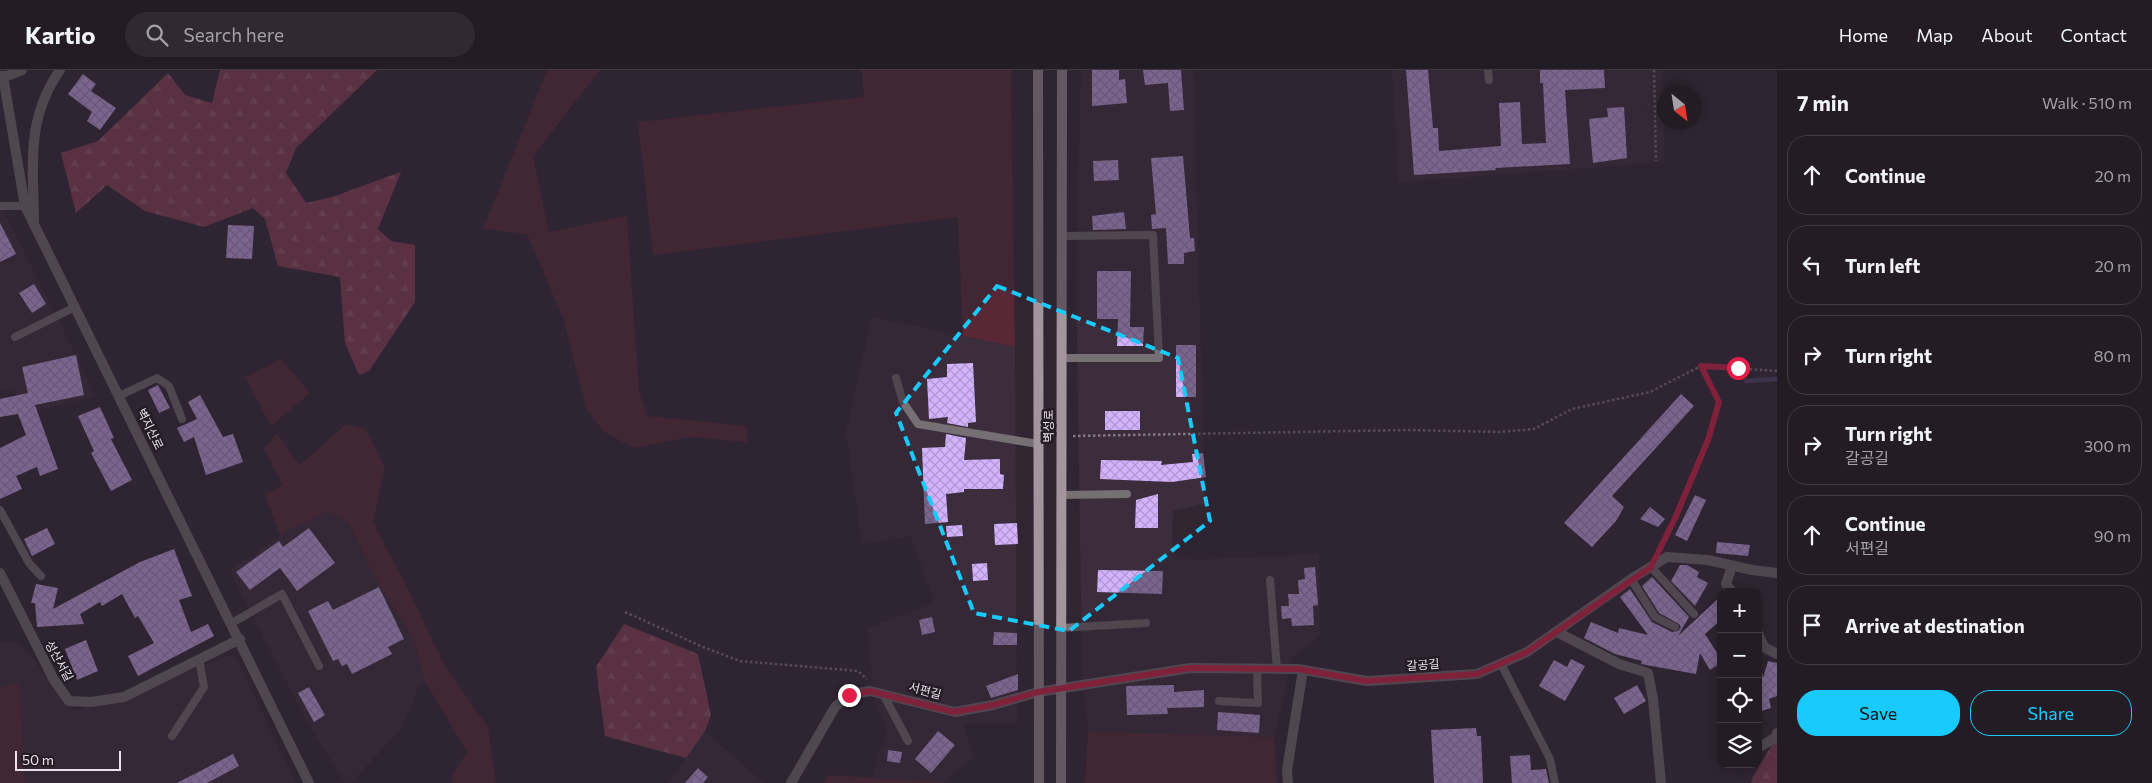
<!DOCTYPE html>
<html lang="en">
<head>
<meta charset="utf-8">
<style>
  body { margin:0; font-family:Commissioner,"Noto Sans KR",sans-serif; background:#302932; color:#f1f3f6 }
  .controls { position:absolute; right:15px; bottom:15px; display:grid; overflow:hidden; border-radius:10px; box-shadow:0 2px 12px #0003 }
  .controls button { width:45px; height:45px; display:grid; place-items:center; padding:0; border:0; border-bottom:1px solid #413a42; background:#241c25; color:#f1f3f6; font:25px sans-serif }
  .compass { position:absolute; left:1657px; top:15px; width:45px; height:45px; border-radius:50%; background:#241c25; box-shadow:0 2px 12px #0003; rotate:150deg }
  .scale { position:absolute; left:15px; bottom:12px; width:106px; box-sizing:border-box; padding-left:5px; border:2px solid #e9e2ea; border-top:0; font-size:14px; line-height:18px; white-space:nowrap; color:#e9e2ea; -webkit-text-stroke:4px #261c27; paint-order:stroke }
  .stop { position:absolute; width:15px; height:15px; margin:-11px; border:4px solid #e11d48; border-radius:50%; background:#fff }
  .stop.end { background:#e11d48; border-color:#fff; box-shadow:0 1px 5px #0008 }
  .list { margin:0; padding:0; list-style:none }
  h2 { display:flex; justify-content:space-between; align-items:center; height:65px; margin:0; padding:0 20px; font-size:21px }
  h2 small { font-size:16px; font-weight:400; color:#a3a1a7 }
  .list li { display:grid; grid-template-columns:32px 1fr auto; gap:15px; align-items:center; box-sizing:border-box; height:80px; margin:0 10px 10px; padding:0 10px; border:1px solid #413a42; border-radius:20px }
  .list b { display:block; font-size:19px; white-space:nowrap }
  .list p { margin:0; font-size:16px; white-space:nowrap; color:#a3a1a7 }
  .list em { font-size:16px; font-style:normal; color:#a3a1a7 }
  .actions { display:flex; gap:10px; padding:15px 20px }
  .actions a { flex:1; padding:11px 0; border:1px solid #19cafc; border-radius:20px; text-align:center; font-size:18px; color:#19cafc }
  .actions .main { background:#19cafc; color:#111 }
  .icon { flex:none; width:28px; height:28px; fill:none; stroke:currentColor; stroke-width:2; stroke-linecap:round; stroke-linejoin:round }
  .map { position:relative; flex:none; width:1777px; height:713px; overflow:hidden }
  header { display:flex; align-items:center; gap:30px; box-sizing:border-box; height:70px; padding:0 25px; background:#241c25; border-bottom:1px solid #413a42 }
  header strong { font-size:24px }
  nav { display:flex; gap:28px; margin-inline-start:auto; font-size:18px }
  .search { width:350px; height:45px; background:#302932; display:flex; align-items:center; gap:12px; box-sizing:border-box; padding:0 18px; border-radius:28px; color:#a3a1a7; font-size:19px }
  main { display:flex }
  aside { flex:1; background:#241c25 }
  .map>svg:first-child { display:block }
  .built { fill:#3c2d3d }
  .green { fill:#582837 }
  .forest { fill:url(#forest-firs) }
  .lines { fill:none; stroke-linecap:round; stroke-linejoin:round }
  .stream { stroke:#50446e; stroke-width:4.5 }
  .building { fill:url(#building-cross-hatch) }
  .path { stroke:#837a84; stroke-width:2.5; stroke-dasharray:2.5 2.5; stroke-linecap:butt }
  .service { stroke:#766f73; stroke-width:8 }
  .minor { stroke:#766f73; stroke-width:10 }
  .tertiary { stroke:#766f73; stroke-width:10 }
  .secondary { stroke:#a2969c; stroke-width:10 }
  .route { stroke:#e11d48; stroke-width:6 }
  .marked { fill:none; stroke:#19cafc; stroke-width:4; stroke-dasharray:10 6; stroke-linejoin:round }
  .labels { text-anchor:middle; stroke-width:5; stroke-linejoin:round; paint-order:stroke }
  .street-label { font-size:12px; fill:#e9e2ea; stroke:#261c27 }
</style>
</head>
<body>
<header>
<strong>Kartio</strong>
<div class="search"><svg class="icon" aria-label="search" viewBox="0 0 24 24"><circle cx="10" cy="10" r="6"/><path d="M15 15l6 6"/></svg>Search here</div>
<nav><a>Home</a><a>Map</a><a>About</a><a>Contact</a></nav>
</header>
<main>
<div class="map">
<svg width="1777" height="713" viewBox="0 0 1777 713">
  <defs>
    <pattern id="forest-firs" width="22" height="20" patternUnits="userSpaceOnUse" patternTransform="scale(1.25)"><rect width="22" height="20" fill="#8e4159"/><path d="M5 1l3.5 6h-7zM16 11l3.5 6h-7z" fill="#9e5c71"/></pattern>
    <pattern id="building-cross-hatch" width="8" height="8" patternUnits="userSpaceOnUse" patternTransform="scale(1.25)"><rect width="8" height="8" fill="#d3b3fe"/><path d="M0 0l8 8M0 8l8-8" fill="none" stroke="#b097d0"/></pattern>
  </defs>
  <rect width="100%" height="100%" fill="#302531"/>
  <path class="built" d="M1081,0H1193L1205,434L1173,441L1172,484L1191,490L1319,484L1320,566L1293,586L1274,667L1088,662L1082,593L1076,209Z
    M1392,0H1663L1664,92L1399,112Z
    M0,133L91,316L94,327L25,343L13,319L0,321Z
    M872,247L1015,277L1017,654L962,653L974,686L944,712L871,707L888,659L875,632L867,559L934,533L911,466L862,474L846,362Z
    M327,442L347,452L371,500L414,570L425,611L417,618L410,639L399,662L350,713H345L304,646L230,501L290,459Z
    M18,571L75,641L234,584L296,713H0V573Z
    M705,661L764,713H669Z"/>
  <path class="green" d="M547,0H600L533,86L549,162L627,146L639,321L647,346L746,356L747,372L690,367L635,378L604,362L586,338L563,248L527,164L483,159Z
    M862,0H1011L1015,277L963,266L958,147L653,185L638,52L864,27Z
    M281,289L310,323L271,356L245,307Z
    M346,354L366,359L385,398L373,452L408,519L446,598L488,657L496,713H452V705L467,682L425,611L414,570L371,500L348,452L327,442L290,459L280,466L265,425L282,415L264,378L277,364L300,395Z
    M19,612L25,713H0V617Z
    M1088,662L1274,667L1277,713H1085Z
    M828,705L944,712V713H824Z"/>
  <path class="forest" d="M220,0H377L296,78L286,103L306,133L332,127L401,102L378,159L391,171L415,175V232L369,301L359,305L345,273L340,207L278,196L265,149L253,138L204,157L145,141L107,115L76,143L61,83L98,71L168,3L185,25L212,33Z
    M624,554L698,584L711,645L705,661L686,688L605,666L596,597Z
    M1777,666V713H1751L1753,707Z"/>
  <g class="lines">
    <path class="stream" d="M1746,311L1777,309"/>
  </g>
  <path class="building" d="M1092,0H1119V10L1125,9L1127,33L1092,36Z
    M1143,0H1181L1184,40L1170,41L1168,13L1145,15Z
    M1406,0H1428L1433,58H1438L1439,81L1501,76L1499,33L1520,32L1522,74L1546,73L1543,13H1540V0H1604L1605,18L1565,20L1570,94L1495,98L1496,100L1414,105Z
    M83,4L96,14L91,21L116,38L100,60L87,51L92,42L68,24Z
    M1624,37L1627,88L1593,93L1589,49L1608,47L1607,38Z
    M1183,86L1190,168H1194L1195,181L1184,183V194H1168L1166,158L1152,159L1151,145L1156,144L1151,88Z
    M1118,90L1119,110L1094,111L1093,91Z
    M1124,142L1126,159L1093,160L1092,146Z
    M0,153L16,184L0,192Z
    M228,155L254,156L252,189L226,188Z
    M1097,201H1131L1130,257H1144L1143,276H1117L1118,249H1097Z
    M34,214L46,234L32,243L19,223Z
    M1176,275H1196V327H1176Z
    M76,285L84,325L35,335L58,399L40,406L37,397L16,406L22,419L0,429V378L26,365L18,344L0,347V329L28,323L22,297Z
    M973,293L976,352L968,353V357L947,353L948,347L929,349L927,309L947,307V294Z
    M158,315L170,338L159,343L148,320Z
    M1681,324L1694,336L1612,426L1624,437L1616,451L1592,477L1564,453Z
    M200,325L223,367L233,364L243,392L206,405L194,367L184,372L177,358L197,349L188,332Z
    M100,337L114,368L111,369L132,410L111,421L91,383L94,381L78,346Z
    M1105,341H1140V360H1105Z
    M946,364L966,368L964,390L1000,389V404L1004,405L1003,419H964V422L946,424L948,452L925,454L922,378L945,377Z
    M1203,383L1206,407L1172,412L1100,409L1101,390L1162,391L1161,395L1193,392L1192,384Z
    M1158,424V458H1135L1136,430Z
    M1695,425L1706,430L1687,471L1675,465Z
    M1650,437L1665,449L1658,457L1640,449Z
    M1017,453L1018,474L995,475L994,454Z
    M962,455L963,466L947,467L946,456Z
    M47,458L55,474L32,486L24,469Z
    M309,458L335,493L297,521L280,498L250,520L236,502L279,471L283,477Z
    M1717,472L1750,475L1748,486L1716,483Z
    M174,479L192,526L179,530L191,562L208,554L214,566L138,606L128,586L154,573L138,546L135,548L122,524L102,536L100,532L80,544L84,554L37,557L35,533H31L36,514L58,518L53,539L140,492Z
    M987,493L988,510L973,511L972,494Z
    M1680,495H1687L1699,502L1697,507L1708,513L1695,536L1671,511Z
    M1315,497L1318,535L1313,536L1314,555L1292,556L1291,548L1282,549L1281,536H1289L1288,524H1299L1298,510L1305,509L1304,498Z
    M1098,500L1163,501L1162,524L1097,522Z
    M1652,507L1689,547L1678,566L1721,526V550L1705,564L1721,589V593L1710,600L1700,583L1696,604L1657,597L1641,594L1642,591L1615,584L1584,568L1591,552L1618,563L1619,558L1648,565L1620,527L1630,519L1652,552L1672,562L1678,561L1681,557L1679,554L1659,543L1642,516Z
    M379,517L404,569L388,577L392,584L352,604L347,594L342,596L338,589L333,591L308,541L328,531L333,540Z
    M932,547L935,562L922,565L919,550Z
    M994,562L1017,563V575H993Z
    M86,570L98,601L77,610L65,579Z
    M1571,589L1585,596L1565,631L1539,616L1554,590L1567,597Z
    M1768,591L1777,593V626L1769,629L1771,638L1758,642V604L1762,603L1763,608Z
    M1018,604V620L991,628L986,616Z
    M1174,615V622L1204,620V637L1167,638L1168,644L1127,645L1126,616Z
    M1637,615L1646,631L1624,644L1614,628Z
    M309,617L325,645L314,652L298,623Z
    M1218,642L1260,645L1259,663L1217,660Z
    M1476,658L1477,666H1481L1483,713H1434L1431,660Z
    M938,661L955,675L931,703L915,689Z
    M888,680L902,682L900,693L887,691Z
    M233,684L239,696L207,713H177Z
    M1530,685L1531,700L1546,699L1549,713H1512L1510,686Z
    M698,698L708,707L703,713H685Z"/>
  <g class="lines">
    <path class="path" d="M1654,0L1656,91
      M1073,366L1408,360L1499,362L1534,359L1572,339L1650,322L1701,296L1777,301
      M1660,477C1684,431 1704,383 1719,333L1701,296
      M625,542L703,577L740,591L858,601L867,609"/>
    <path class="service" d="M1488,0L1489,10
      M0,136H25
      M15,267L75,237
      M1061,288H1159L1153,165L1061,166
      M896,308L903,332L918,354L1038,374
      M119,326L157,308L169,316L182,349
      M1061,425L1127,424
      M0,440L29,493L41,506
      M1651,497L1694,544
      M1631,509L1655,547L1675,557
      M1270,510L1277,599
      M232,553L282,524L319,596
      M1061,558L1146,553
      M1501,594L1550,689L1555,713
      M883,624L908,671
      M1219,631L1258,633L1257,598
      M172,666L204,617L199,589"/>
    <path class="minor" d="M0,503L54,610L69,631L91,632L124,627L240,569
      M1732,522L1726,514L1732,496
      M1557,562L1619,594L1648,603L1653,629L1661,713
      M1758,563L1764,577L1777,584
      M1758,678L1776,667L1777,663
      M791,713L835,637L849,625L870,621L955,642L993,635L1038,622L1190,598L1298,599L1367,611L1477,604L1527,582L1631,509L1667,487L1708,490L1752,500L1777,503
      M1288,713L1287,700L1303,600"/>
    <path class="tertiary" d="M0,6H7L22,0
      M3,6L25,136L309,713
      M34,150C33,94 26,49 60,0"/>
    <path class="secondary" d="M1038,0L1039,713
      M1061,713L1062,0"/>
  </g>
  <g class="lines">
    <path class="route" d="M849,625L870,621L954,642L993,635L1038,622L1190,598L1298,599L1366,611L1477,604L1527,582L1651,497L1676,446L1708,370L1719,332L1701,296L1738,298"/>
  </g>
  <path d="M0 0H1777V713H0ZM997,216L1178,288L1210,451L1069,561L974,543L896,343Z" fill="#302531" fill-opacity=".55" fill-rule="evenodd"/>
  <path class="marked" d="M997,216L1178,288L1210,451L1069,561L974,543L896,343Z"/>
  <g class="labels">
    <g class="street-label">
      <text transform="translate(1049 356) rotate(-90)" y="4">벽성로</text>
      <text transform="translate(150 359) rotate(64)" y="4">벽지산로</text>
      <text transform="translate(59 591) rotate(61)" y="4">성산서길</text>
      <text transform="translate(1423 595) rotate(-4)" y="4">갈공길</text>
      <text transform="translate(925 621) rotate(15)" y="4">서편길</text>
    </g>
  </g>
</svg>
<div class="controls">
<button>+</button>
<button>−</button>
<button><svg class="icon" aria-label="locate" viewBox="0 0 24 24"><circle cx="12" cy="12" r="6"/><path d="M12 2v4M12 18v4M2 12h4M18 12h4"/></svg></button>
<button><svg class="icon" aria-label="layers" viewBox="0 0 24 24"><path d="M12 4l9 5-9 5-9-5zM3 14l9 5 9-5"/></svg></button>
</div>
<svg class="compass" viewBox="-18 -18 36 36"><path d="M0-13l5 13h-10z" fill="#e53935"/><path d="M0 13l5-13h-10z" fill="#a3a1a7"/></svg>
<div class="scale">50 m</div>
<div class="stop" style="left:1738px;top:298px"></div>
<div class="stop end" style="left:849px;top:625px"></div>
</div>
<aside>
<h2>7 min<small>Walk · 510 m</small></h2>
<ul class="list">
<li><svg class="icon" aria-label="ahead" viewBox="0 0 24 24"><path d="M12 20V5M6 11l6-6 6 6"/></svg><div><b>Continue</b></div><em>20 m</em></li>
<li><svg class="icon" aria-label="left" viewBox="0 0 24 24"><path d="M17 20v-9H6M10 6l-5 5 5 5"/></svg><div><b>Turn left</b></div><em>20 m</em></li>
<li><svg class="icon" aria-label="right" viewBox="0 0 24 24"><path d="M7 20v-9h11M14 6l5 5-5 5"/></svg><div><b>Turn right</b></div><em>80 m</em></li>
<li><svg class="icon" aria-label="right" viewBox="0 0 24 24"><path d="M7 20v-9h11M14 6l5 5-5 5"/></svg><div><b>Turn right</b><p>갈공길</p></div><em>300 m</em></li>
<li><svg class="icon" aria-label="ahead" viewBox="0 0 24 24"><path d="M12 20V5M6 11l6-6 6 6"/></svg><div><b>Continue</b><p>서편길</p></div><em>90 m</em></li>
<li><svg class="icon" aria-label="arrive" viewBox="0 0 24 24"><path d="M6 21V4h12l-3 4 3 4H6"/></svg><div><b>Arrive at destination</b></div></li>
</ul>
<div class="actions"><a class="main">Save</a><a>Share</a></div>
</aside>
</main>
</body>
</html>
